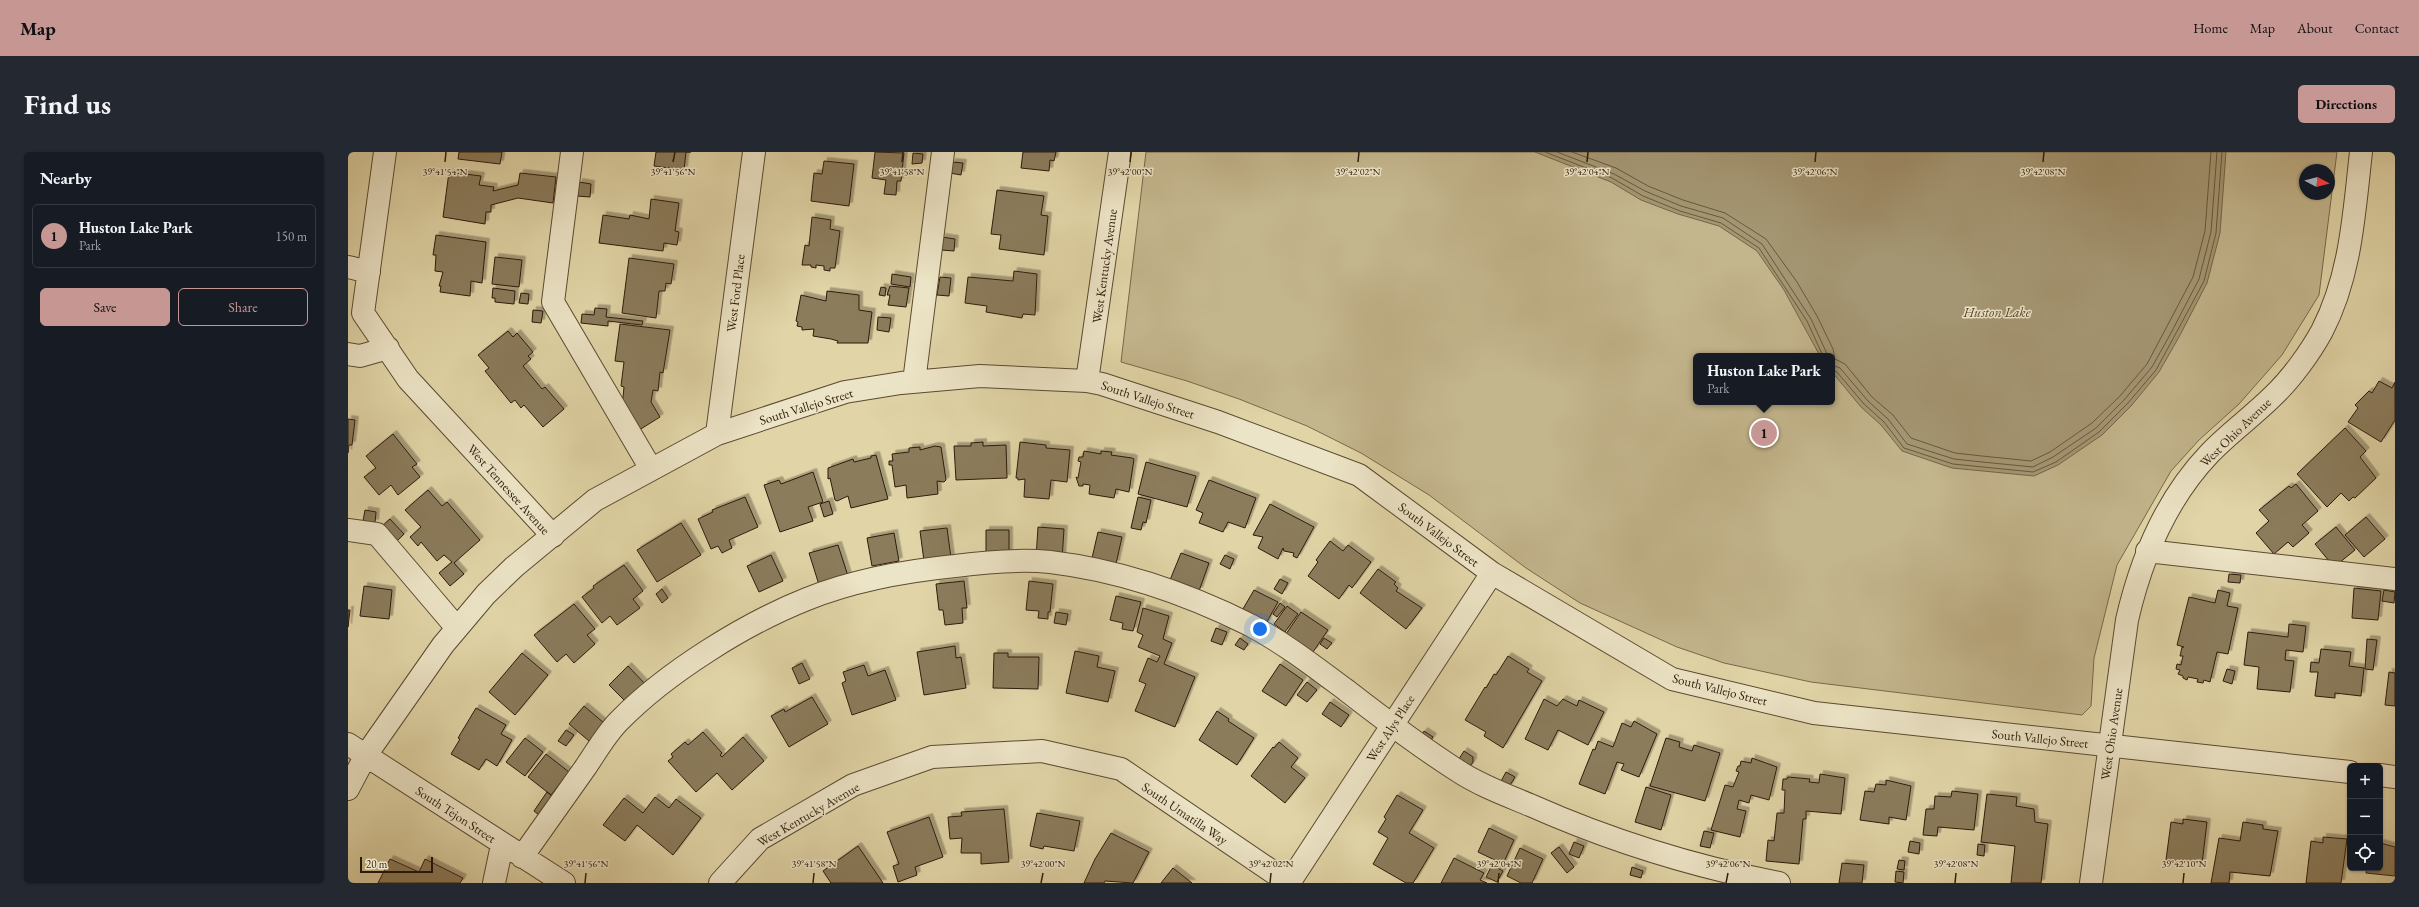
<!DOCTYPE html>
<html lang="en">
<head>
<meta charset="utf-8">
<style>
  body { margin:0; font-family:"EB Garamond",serif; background:#242831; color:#f1f3f6 }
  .controls { position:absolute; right:12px; bottom:12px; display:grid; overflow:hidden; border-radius:6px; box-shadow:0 1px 3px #0004 }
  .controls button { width:36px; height:36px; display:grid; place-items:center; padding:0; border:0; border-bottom:1px solid #363941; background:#171b24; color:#f1f3f6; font:20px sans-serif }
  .compass { position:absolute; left:1951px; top:12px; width:36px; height:36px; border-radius:50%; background:#171b24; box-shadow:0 1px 3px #0004; rotate:97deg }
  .scale { position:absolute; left:12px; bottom:10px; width:73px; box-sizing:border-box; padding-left:4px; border:2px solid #2e1b0a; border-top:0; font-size:11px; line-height:14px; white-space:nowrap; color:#2e1b0a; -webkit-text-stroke:3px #ece4c6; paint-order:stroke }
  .you { position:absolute; left:912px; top:477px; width:14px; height:14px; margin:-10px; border:3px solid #fff; border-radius:50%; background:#1a73e8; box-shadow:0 0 0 6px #1a73e833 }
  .badge { display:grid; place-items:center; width:26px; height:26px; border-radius:50%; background:#c59692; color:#111; font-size:13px; font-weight:700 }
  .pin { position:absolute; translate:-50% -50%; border:2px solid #fff; box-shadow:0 1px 4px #0006 }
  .popup { position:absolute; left:1345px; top:201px; width:142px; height:52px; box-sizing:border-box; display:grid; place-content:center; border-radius:6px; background:#171b24; filter:drop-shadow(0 1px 3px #0005); font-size:13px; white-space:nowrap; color:#9ea1a6 }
  .popup b { font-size:15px; color:#f1f3f6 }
  .popup::after { content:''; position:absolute; left:50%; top:100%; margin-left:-8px; border:8px solid transparent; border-top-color:#171b24 }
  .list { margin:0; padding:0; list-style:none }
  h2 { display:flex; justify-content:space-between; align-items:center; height:52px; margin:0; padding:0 16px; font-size:17px }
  h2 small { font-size:13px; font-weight:400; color:#9ea1a6 }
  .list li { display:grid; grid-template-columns:26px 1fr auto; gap:12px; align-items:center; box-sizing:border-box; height:64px; margin:0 8px 8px; padding:0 8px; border:1px solid #363941; border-radius:6px }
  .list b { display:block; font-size:15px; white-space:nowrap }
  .list p { margin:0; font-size:13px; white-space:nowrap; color:#9ea1a6 }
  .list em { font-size:13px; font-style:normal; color:#9ea1a6 }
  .actions { display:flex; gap:8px; padding:12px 16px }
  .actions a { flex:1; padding:9px 0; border:1px solid #c59692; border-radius:6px; text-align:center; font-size:14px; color:#c59692 }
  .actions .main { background:#c59692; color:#111 }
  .icon { flex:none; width:22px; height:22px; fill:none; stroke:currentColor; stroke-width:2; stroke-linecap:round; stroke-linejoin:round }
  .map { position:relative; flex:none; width:2047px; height:731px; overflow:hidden; border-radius:6px }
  header { display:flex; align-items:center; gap:24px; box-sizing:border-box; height:56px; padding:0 20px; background:#c59692; color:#111 }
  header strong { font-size:19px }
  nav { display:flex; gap:22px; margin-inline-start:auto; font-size:14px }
  .intro { display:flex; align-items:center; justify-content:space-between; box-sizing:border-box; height:96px; padding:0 24px }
  h1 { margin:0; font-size:28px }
  .button { padding:10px 18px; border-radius:6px; background:#c59692; color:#111; font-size:14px; font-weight:700 }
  main { display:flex; gap:24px; padding:0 24px }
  aside { flex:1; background:#171b24; border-radius:6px; box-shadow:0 1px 3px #0004 }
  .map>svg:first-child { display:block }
  .green { fill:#c3b58c; stroke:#78684b; fill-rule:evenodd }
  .water { fill:#a49672; stroke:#756548 }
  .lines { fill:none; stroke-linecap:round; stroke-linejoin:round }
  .shore { stroke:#69583e; stroke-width:1 }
  .building { fill:#8b7c5c; stroke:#2e1b0a; filter:url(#shadow) }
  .minor-casing { stroke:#5b4a31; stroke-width:24 }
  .minor { stroke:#ece4c6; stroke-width:22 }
  .ticks { fill:none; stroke:#2e1b0a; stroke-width:1.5 }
  .labels { text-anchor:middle; stroke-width:3; stroke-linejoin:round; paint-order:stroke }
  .street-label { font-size:13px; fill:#2e1b0a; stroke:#ece4c6 }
  .water-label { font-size:14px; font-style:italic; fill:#57462e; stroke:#ece4c6 }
  .ticks-label { font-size:10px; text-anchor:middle; fill:#2e1b0a; stroke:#ece4c6; stroke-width:3; stroke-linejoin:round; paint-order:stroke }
</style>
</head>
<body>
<header>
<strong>Map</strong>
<nav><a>Home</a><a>Map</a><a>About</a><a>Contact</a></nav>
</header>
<div class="intro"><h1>Find us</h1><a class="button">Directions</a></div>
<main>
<aside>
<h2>Nearby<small></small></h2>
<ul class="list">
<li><span class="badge">1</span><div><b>Huston Lake Park</b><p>Park</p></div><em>150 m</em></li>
</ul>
<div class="actions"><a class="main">Save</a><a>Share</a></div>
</aside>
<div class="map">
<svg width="2047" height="731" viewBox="0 0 2047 731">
  <defs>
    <filter id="shadow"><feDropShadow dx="3.5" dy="-3.5" stdDeviation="0" flood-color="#0004"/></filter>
  </defs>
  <rect width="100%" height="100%" fill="#e1d5a7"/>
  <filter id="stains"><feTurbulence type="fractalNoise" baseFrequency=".005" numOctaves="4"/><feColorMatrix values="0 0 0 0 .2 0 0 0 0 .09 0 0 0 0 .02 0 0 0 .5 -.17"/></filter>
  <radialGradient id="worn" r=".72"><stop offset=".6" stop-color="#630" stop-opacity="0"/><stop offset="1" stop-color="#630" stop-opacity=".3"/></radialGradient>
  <path class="green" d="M798,0H1989L1971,143L1934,203L1891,252L1851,288L1823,319L1769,413L1746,506L1743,554L1734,563L1463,530L1376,511L1329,495L1232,451L1178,416L1081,343L1013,301L959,274L891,247L839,229L773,210ZM1957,18H1981V42H1957ZM1348,204H1484V250H1348Z"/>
  <path class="water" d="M1187,0H1878L1872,81L1859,131L1831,185L1811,220L1783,254L1754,283L1710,313L1686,324L1604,316L1554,299L1533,273L1513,255L1484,220V204H1472L1436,138L1409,99L1371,74L1330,62L1293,48L1263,30Z"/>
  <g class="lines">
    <path class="shore" d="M1197,0L1264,26L1295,44L1332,59L1373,71L1411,96L1459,169L1475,204
      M1209,0L1266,22L1297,39L1333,54L1375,66L1414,92L1463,167L1480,204
      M1224,0L1268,16L1300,34L1335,48L1377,61L1418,87L1449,130L1469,164L1485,197L1487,207L1497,212L1524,245L1545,263L1563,286L1607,301L1634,304L1683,309L1702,300L1744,271L1772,244L1799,212L1817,178L1845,125L1857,79L1863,0
      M1484,213L1492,216L1520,249L1540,267L1559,292L1606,307L1634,310L1685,315L1705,305L1748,276L1776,248L1804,215L1823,181L1851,127L1863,80L1869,0
      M1484,218L1489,220L1516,252L1536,270L1556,296L1605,312L1685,320L1708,310L1751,280L1780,251L1808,218L1827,183L1856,129L1868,81L1874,0"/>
  </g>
  <path class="building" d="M111,0H154L152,12L110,7Z
    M308,0H343H338L336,18L306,14Z
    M527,0L556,1L553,29H549L548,43L536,42L538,28L524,26Z
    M675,0H708L706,9L702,8L701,19L673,16Z
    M565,1L575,2L574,11L564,12Z
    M476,9L506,12L501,54L463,49L466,21L474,22Z
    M604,10L615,11L613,23L602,21Z
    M101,20L133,24L131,33L146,35L145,39L170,33L172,21L208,25L205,51L170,46L143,53V60H138L137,72L95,65Z
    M231,30L243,32L242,45L229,44Z
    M649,38L696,44L693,63L700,64L696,103L651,97L653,83L643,82Z
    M303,47L331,51L327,79L331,80L329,93L316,91L315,99L251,91L255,63L281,67L282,63L301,67Z
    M464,65L483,68L482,77L492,79L487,116H482V119L476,118V114L468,113V116L463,115V113H454L457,93L461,94Z
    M88,83L138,90L134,131L123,129L122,144L92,140L93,134H91L95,120L87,119L88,103H85Z
    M594,85L607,87L606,99L593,98Z
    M147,105L174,108L171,135L144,132Z
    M281,106L326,112L323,132L318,131L317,139H311L308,166L274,161Z
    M666,119L689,122L687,163L675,162L674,166L638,160L639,154L617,151L620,125L665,129Z
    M544,122L563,125L562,135L543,132Z
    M592,125L603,126L601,144L589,143Z
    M542,134L561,136L558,155L540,153L542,143H539Z
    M533,135L538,136L537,144L531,143Z
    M145,136L167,139L166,152L147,150V146H144Z
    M479,139L511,143V158L524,160L520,191H489L490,189L483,187L465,184L466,177L454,178V175L449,174L450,170L448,169L453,143L478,149Z
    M173,141L181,142L180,152L171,151Z
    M247,156L259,157L258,165L295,169L294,173L260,169V174L233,171L234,162L246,163Z
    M185,158L195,159L193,171L184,170Z
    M530,165L543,166L541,180L529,178Z
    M272,172L322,178L315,221L312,220L310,239L305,238L303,250L312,265L288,280L274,255L276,235L273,234L276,210L267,209Z
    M160,179L165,185L169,181L185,200L180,204L183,207L175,214L194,237L197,235L216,257L195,275L176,253L173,256L167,248L163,251L137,219L141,216L130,203Z
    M2031,229L2044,236L2047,230V268L2033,290L2000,270L2010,256L2007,253L2021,239L2024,241Z
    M0,267L7,268L4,293H1L0,301Z
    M1997,276L2018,299L2012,305L2028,326L2007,346L2005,345L2001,349L1993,341L1979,355L1949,322Z
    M45,282L69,312L64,315L72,325L50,343L43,333L31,343L16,325L28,316L18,304Z
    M635,290V294L658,293L659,326L608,328L606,294H623V291Z
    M672,290L698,293V296L722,298L719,330L703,328L701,347L676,345L677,327L670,328V326H668Z
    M587,294L593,295L598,328L596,330L589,329L590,342L559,346L558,333L547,335L544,313H541V309H545L544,302L561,300V296L572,295V298Z
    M736,299L753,302V299L764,300L763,303L784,306L786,307L781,340L768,337L766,346L741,342L742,333L735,332V334H731L728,325L730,326L733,310L730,309L731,305H735Z
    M528,303L540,347L503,356L500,344L489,349L487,348L482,326L480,327V316L505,307L506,310L523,306V304Z
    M798,310L848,324L839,355L790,342Z
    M465,320L475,350L460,355L465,369L432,380L416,333L431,328L433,332Z
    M861,328L908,346L897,376L880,370L875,380L851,371L855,361L848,358Z
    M1948,332L1970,359L1954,373L1961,381L1945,395L1940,390L1926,402L1908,381L1921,369L1911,358L1941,334L1943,336Z
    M80,338L94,354L99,350L132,388L106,411L116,422L102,434L91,421L104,410L96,403L89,409L73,390L70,394L62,385L73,375L57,358Z
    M397,345L410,375L381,388L384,396L374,401L370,394L363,397L350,367L365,360L364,358Z
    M790,345L803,348L798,371L795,370L793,378L783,376Z
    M481,349L485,362L476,365L472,352Z
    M922,352L966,375L949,406L945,404L946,401L936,399L935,396L930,407L910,396L915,385L905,383Z
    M17,358L28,360L27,371L15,369Z
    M2018,365L2037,387L2016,405L1997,383Z
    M42,367L56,382L48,390L34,374Z
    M333,371L353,403L309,430L289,398Z
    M690,375L716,377L714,408L688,406Z
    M1988,375L2007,398L1986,415L1967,392Z
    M599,376L603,406L576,409L572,379Z
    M638,378H661V402H638Z
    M750,380L774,385L768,412L744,406Z
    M546,381L551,409L524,414L519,386Z
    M982,389L995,399L1000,393L1023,410L1004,436L1001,433L991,447L960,424L970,410L968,408Z
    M490,393L501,427L472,436L461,401Z
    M833,401L861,411L851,439L822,428Z
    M423,403L435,429L411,440L399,414Z
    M877,403L886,407L882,417L872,412Z
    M276,413L295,439L285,447L292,456L269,473L262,464L254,471L234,445L246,436L245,434Z
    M1030,417L1048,430L1046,432L1050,436L1048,439L1074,456L1058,477L1012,441Z
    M1881,422L1893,423L1892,431L1880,430Z
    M932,427L940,431L934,442L926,437Z
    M616,429L619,456H614L615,471L597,473L595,458H591L588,432Z
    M681,429L705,432L702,460H700V467L690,466L691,459L678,458Z
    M16,434L44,438L41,467L12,464Z
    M2006,436L2033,439L2030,468L2004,466Z
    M314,437L320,446L314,451L308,442Z
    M906,438L930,450L916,475L892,462Z
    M1870,438L1882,441L1879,454L1890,456L1880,502L1869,500L1862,530L1856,528L1855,531L1849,530L1850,527L1840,525L1839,528L1835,526V524L1830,522L1832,518L1828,517L1829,512L1833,513L1835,504H1832L1834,495H1836L1829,493L1841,445L1867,451Z
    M2036,438L2047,440L2046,451L2034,449Z
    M768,444L793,450L785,479L774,477L775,471L762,468Z
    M932,451L937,455L929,465L925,462Z
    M226,452L247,477L239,483L247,492L226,511L218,502L209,510L186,483Z
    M939,454L950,462L937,480L926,472Z
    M795,456L821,464L815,487L824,491L816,512L847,525L827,575L787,559L798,532L791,529L800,506L809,510L812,504L790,495L795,483L789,480Z
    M0,458H2L0,475Z
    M708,460L720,462L718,473L706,471Z
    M953,460L980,478L965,500L938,482Z
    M1941,472L1958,474L1955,500L1938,498L1937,508L1946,509L1942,540L1909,537L1911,515L1896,513L1900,480L1940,485Z
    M868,476L879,480L874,493L863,489Z
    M892,486L900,492L896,498L887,493Z
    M976,486L984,491L979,497L972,492Z
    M2019,487L2029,488L2025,518L2017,517Z
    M607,494L608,506L613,505L618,536L576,543L569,500Z
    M1973,497L2003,500L2001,514L2016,516L2013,544L1987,541V546L1967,544L1970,520H1962L1963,510L1971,511Z
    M727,499L751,504L749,515L767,519L760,550L718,541Z
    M174,501L200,523L167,563L141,540Z
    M646,501H660V505H691L690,537L645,536Z
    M1160,504L1181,517L1179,520L1194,529L1155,596L1136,584L1138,580L1117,568L1137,535L1138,536L1146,522L1148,523Z
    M454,511L462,527L451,532L444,516Z
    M932,512L955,528L938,554L914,539Z
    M516,513L520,524L537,518L548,548L504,563L494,531L498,529L495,520Z
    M280,514L300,535L281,553L261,533Z
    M1879,517L1887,519L1884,532L1875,529Z
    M2041,520L2047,521V554L2037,553Z
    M959,530L969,538L959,550L949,543Z
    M464,545L480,572L441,595L423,564L436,557L437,560Z
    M1196,547L1209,554L1215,547L1229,554L1231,548L1256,560L1240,593L1210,578L1200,598L1177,587Z
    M982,550L1001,563L993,575L974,562Z
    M236,554L256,571L241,589L221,572Z
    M128,556L158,573L153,582L164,588L149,614L138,607L131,618L103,602L112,587L110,586Z
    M869,559L881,567L880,569L906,586L889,613L851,588Z
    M1286,569L1309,582L1291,625L1273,618L1276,612L1269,610L1257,642L1231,632L1245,597L1247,598L1250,589L1265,595L1274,571L1283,575Z
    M218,578L226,583L218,594L210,589Z
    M1076,579L1085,585L1080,592L1071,587Z
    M355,580L374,601L372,603L374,605L395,585L416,609L384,638L369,621L348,640L320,609L325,605L323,602L337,590L340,593Z
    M177,586L195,600L177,624L158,610Z
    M1318,586L1332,590L1331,595L1344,599L1346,593L1372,601L1357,649L1302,634Z
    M931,590L950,606L943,615L957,626L937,651L903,624L925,595L926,596Z
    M1116,599L1125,605V610L1120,617L1109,610Z
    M198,602L221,620L203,643L180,625Z
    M1404,606L1429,615L1421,648L1403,643L1401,651L1391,648L1389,657L1398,659L1392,685L1363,678L1377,633L1385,635L1391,620L1388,619L1390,614H1392L1393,609L1403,611Z
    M1158,620L1167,625L1161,635L1152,631Z
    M1472,622L1497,626L1493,662L1458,659V667H1455L1451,712L1418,709L1420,688L1426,689L1429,661H1436L1437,638H1434L1435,627H1439L1440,625L1462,627L1461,630L1471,631Z
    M1538,628L1563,634L1558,668L1541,665V672L1512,668L1517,639L1526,640L1528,632L1538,633Z
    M1298,635L1323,643L1313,678L1287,670Z
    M1604,639L1630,642L1626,678L1590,675L1589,684L1575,683L1578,657H1586L1587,644L1603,645Z
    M199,640L204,644L191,663L186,659Z
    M1639,642L1669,645L1668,654L1686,657L1687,670L1700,672L1693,731H1663L1667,694L1633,690Z
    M1049,643L1075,658L1061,681L1086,696L1065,731H1058L1025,712L1040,686L1030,680L1038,667L1036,665Z
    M307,645L321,656L328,647L353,666L325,703L289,673L277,689L255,673L276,646L295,661Z
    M656,657L661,710L633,712V701H613L614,686L602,687L600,665L614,664L613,660Z
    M689,661L732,669L726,699L696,694L695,697L682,694Z
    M581,665L595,705L567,715L569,723L550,730L545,714L551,712L539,680Z
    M1835,667L1859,670L1854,712L1818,708L1823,670L1835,672Z
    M1895,670L1915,673V677L1930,679L1922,724L1882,720L1881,731H1863L1871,686L1892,689Z
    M1141,676L1166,688L1155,712L1130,700Z
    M1356,679L1366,681L1362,696L1352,694Z
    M763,681L801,700L785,731L757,729L756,731H736L747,707Z
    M1975,685L1999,687L1993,731H1958L1963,689L1975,691Z
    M1562,689L1572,691L1571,702L1560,700Z
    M1226,690L1236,694L1231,706L1221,702Z
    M2032,691L2047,695V724L2018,721L2019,716H2032Z
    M1630,692L1637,693L1636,704L1629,703Z
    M510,694L535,731H483L475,719Z
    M1211,695L1226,715L1219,721L1203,701Z
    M1172,696L1195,707L1184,731H1173L1159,724Z
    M1106,706L1136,721L1132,728L1139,731H1093Z
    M42,707L71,720L77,707L115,726L112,731H30Z
    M1551,708L1557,709L1556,718L1549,717Z
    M1494,711L1516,713L1514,731H1491Z
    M1144,713L1155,719L1149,730L1138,725Z
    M1284,715L1295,719L1293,726L1282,723Z
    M825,716L844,731H813Z
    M1548,719L1556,720L1555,731L1547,730Z"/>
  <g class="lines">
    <defs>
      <path id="minor" d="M37,0L15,161L60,227L205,384
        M224,0L205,150L303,317
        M0,115L21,120
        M0,202L12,204L40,196
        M739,229L772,0
        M566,230L595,0
        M369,282L406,0
        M0,378L29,382L109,476
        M1799,399L2047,427
        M0,592L216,731
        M2032,623L2047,625
        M0,637L18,603L95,493L138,442L166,415L247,348L369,282L497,240L553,231L632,224L739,229L754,232L870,270L1011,323L1144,421L1324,527L1466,561L2002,620
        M174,705C195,675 216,646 237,616C248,600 258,582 271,569C318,521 396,472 459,447C506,428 557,419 607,414C638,410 671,407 702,410C770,418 840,442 902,473C936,491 967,515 998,538C1034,566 1071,594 1110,619C1131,633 1158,643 1182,653C1263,689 1343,714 1431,731
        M146,731L154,693
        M372,731L412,687L505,633L584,605L694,599L773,617L941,731
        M941,731L1144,421
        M1743,731L1779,468C1793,407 1818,347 1862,301C1881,281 1905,264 1925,244C1943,227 1962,201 1974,179C2003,123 2006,62 2013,0"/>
    </defs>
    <use href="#minor" class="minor-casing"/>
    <use href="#minor" class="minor"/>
  </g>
  <path class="ticks" d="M97,10L98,0M325,10L327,0M554,10L555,0M782,10L783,0M1010,10L1011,0M1239,10L1240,0M1467,10L1468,0M1695,10L1696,0M237,731L238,721M465,731L466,721M693,731L695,721M922,731L923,721M1150,731L1151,721M1378,731L1380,721M1607,731L1608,721M1835,731L1836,721"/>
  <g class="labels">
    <g class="street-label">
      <text transform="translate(756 114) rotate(-82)" y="5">West Kentucky Avenue</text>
      <text transform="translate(387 141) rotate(-83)" y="5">West Ford Place</text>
      <text transform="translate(800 247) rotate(18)" y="5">South Vallejo Street</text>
      <text transform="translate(458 254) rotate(-17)" y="5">South Vallejo Street</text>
      <text transform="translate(1887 280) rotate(-44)" y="5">West Ohio Avenue</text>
      <text transform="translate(161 337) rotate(48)" y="5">West Tennessee Avenue</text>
      <text transform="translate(1091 382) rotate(37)" y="5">South Vallejo Street</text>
      <text transform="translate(1372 537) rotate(14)" y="5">South Vallejo Street</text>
      <text transform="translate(1042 576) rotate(-57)" y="5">West Alys Place</text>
      <text transform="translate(1763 582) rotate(-82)" y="5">West Ohio Avenue</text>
      <text transform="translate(1692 586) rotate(6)" y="5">South Vallejo Street</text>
      <text transform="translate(837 661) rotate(34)" y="5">South Umatilla Way</text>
      <text transform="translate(108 662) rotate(33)" y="5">South Tejon Street</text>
      <text transform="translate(460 662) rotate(-30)" y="5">West Kentucky Avenue</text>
    </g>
    <g class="water-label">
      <text x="1649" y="165">Huston Lake</text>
    </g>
  </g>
  <g class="ticks-label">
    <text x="97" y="23">39°41'54"N</text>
    <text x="325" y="23">39°41'56"N</text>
    <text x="554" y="23">39°41'58"N</text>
    <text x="782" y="23">39°42'00"N</text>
    <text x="1010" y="23">39°42'02"N</text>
    <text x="1239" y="23">39°42'04"N</text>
    <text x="1467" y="23">39°42'06"N</text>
    <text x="1695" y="23">39°42'08"N</text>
    <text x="238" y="715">39°41'56"N</text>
    <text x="466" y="715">39°41'58"N</text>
    <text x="695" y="715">39°42'00"N</text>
    <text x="923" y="715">39°42'02"N</text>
    <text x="1151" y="715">39°42'04"N</text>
    <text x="1380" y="715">39°42'06"N</text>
    <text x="1608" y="715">39°42'08"N</text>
    <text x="1836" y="715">39°42'10"N</text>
  </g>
  <rect width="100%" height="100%" filter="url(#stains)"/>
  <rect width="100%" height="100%" fill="url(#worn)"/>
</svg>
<div class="controls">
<button>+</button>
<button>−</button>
<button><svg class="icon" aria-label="locate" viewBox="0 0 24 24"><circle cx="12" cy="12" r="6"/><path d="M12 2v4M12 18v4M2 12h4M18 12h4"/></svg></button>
</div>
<svg class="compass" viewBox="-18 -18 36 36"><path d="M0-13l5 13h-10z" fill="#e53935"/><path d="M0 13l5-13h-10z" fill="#9ea1a6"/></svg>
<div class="scale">20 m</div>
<div class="you"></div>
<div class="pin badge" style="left:1416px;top:281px">1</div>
<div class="popup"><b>Huston Lake Park</b>Park</div>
</div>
</main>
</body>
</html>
